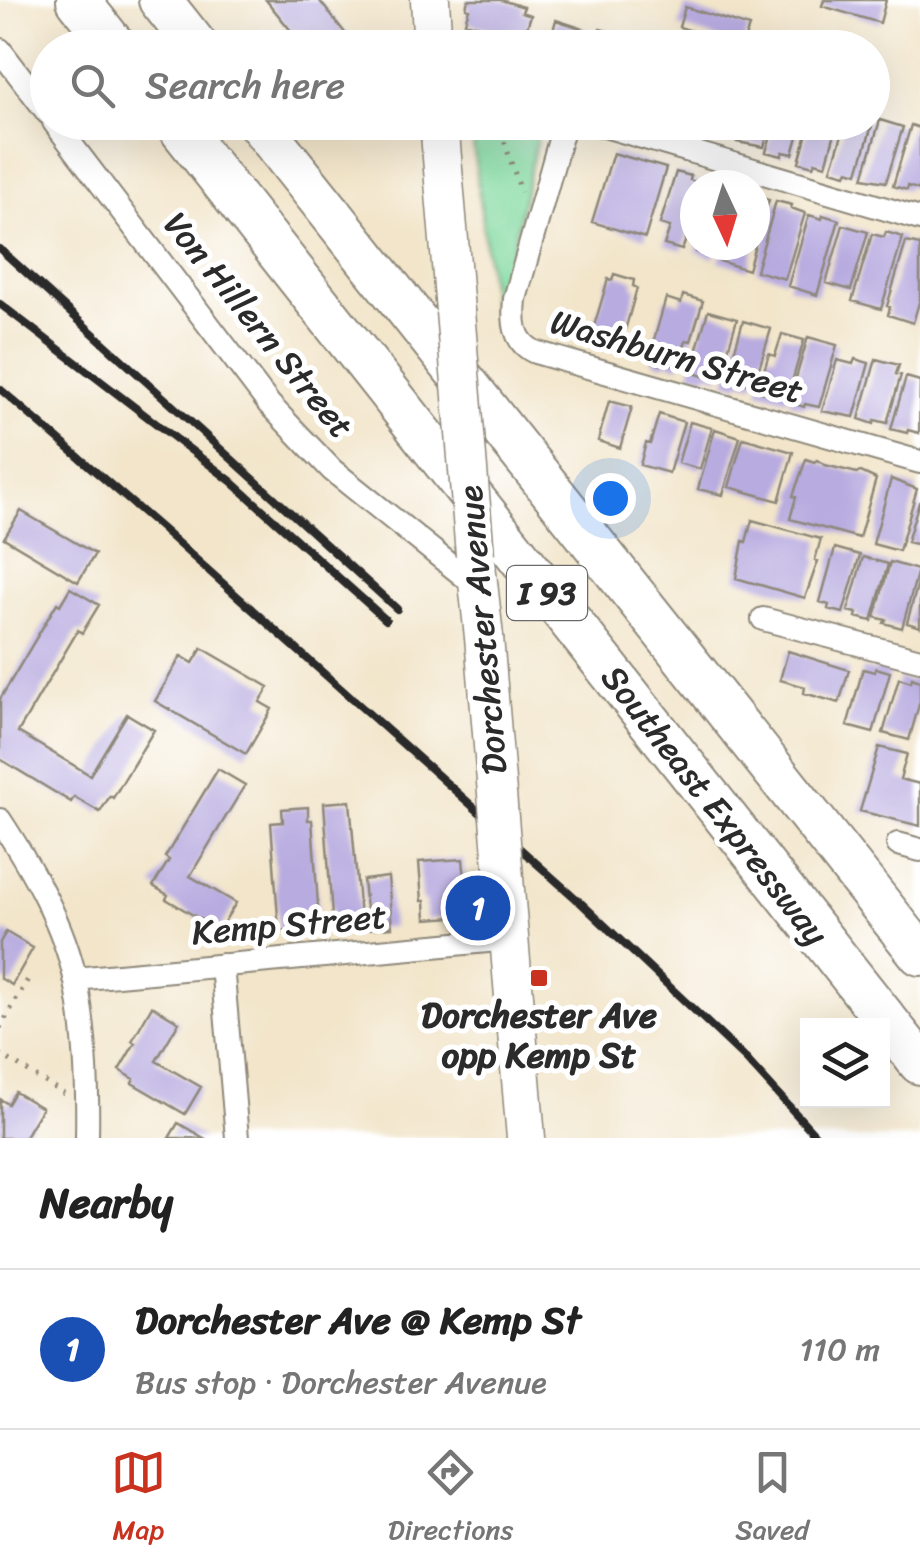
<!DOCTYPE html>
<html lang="en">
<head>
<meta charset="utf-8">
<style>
  body { margin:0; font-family:Sriracha,sans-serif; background:#f6f6f6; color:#222 }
  .controls { position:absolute; right:30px; bottom:30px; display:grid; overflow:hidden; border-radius:0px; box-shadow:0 10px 40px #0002 }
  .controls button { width:90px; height:90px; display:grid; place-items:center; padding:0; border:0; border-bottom:2px solid #e0e0e0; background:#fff; color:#222; font:50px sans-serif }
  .compass { position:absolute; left:680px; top:170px; width:90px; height:90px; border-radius:50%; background:#fff; box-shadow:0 10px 40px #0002; rotate:176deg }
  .you { position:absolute; left:610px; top:498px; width:35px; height:35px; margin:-25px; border:8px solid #fff; border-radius:50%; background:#1a73e8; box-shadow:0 0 0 15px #1a73e833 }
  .badge { display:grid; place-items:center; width:65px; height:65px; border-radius:50%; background:#c8321e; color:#fff; font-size:32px; font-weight:700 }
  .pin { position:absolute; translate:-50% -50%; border:5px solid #fff; box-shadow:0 2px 10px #0006 }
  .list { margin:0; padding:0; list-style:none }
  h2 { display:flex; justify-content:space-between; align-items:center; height:130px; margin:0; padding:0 40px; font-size:42px }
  h2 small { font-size:32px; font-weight:400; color:#767676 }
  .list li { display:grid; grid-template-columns:65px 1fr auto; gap:30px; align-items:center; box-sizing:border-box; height:160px; padding:0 40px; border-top:2px solid #e0e0e0 }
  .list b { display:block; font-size:38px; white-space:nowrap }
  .list p { margin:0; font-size:32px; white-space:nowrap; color:#767676 }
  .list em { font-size:32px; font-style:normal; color:#767676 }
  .icon { flex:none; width:55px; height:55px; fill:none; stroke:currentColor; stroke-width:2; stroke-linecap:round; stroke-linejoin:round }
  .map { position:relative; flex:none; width:920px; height:1138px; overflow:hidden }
  .search { position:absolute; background:#fff; box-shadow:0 10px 40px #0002; left:30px; right:30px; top:30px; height:110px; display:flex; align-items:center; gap:25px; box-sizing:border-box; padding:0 35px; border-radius:55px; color:#767676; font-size:38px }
  .sheet { height:290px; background:#fff }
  nav { display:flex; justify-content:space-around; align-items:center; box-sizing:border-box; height:140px; border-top:2px solid #e0e0e0; background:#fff; font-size:28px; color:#767676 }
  nav a { display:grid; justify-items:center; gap:5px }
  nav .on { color:#c8321e }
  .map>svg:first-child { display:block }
  .green { fill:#7ed89d; stroke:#548264; stroke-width:2.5 }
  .building { fill:#b8abe0 }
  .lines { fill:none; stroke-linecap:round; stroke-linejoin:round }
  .minor-casing { stroke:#8e887a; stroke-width:26 }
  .primary-casing { stroke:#8e887a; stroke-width:41 }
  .motorway-casing { stroke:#8e887a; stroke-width:46 }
  .path { stroke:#8e887a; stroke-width:5; stroke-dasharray:2.5 8; stroke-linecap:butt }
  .minor { stroke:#fff; stroke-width:22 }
  .primary { stroke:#fff; stroke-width:38 }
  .motorway { stroke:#fff; stroke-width:42 }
  .rail { stroke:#2b2b2b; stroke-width:8 }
  .primary-bridge-casing { stroke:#8e887a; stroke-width:41; stroke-linecap:butt }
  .primary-bridge { stroke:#fff; stroke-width:38 }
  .poi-dot { fill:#c8321e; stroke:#fff; stroke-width:4 }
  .labels { text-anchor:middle; stroke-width:10; stroke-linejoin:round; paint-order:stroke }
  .shield { fill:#fff; stroke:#6b6b6b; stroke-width:2.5 }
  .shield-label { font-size:32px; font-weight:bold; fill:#2b2b2b }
  .street-label { font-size:35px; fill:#2b2b2b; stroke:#fff }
  .poi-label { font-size:35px; font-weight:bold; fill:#2b2b2b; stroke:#fff }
</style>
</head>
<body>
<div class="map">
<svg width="920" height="1138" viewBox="0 0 920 1138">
  <rect width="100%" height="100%" fill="#fff"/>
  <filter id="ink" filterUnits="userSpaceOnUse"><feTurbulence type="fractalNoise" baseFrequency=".01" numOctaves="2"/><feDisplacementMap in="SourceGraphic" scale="20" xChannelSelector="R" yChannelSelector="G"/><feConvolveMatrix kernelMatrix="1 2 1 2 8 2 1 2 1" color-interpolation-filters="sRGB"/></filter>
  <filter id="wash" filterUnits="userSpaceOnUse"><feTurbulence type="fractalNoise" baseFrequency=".0048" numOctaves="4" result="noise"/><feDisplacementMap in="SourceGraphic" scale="40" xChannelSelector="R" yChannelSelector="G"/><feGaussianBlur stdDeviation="2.25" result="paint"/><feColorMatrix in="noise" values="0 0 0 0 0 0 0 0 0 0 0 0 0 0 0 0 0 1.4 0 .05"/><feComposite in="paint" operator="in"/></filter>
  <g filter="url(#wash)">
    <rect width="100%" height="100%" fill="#f2e5ca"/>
    <path class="green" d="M473,122L497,123L538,134L495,328L471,126Z"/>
    <g id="blocks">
      <path class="building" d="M266,0H319L357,48H305Z
        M468,0H501L524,7L522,12L531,15L525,34L517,31L515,37L465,22L469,9L466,8Z
        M824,0H886L880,23L822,6Z
        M685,7L749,27L742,46L679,27Z
        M556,20L587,30L582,48H548Z
        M469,27L526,43L524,48H463Z
        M600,29L651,43L650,48H594Z
        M880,120L903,127L886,182L863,178Z
        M704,122H734L730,136L718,133L717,137L701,132Z
        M743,122H771L764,147L737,142Z
        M775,122H802L793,154L783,152L782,156L766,152Z
        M810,122H838L826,165L815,162L813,166L799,162Z
        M846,122H873L858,173L848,170L846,174L831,170Z
        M911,125L920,128V190L908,186L907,190L893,186Z
        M613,153L666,168L645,238L592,222Z
        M676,172L691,176L690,180L704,184L695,185V215L682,250L664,245L670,227L660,224Z
        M755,196L769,200L756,242H755Z
        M776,201L792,205L791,208L805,213L785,279L756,271Z
        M809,215L822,219L823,215L839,220L817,295L788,286Z
        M843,225L868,232L851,290L826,283Z
        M886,232L903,237L881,309L852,301L872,234L884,237Z
        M906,242L920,245V299L913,323L888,315L890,307L887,306Z
        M698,245H718L714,258L696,252Z
        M724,245H755L748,270L719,261Z
        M614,274L634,280L633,286L637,288L620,348L590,340L608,279L612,280Z
        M683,295L703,301L691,341L686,340L679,366L665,362L664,365L653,362L654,359L649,357L666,298L681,303Z
        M708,311L737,319L720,377L707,373L706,377L690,372Z
        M743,321L771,329L754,385L740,382L739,385L726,381Z
        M782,334L804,340L787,399L758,391L769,354L775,356Z
        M808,337L837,345L819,407L805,404L804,407L789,402Z
        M855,359L869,363L854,417L822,411L837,360L853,364Z
        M876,359L899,365L896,374L901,375L887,423L875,420L874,424L859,419Z
        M906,377L920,381L919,433L908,430L907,433L891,429Z
        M609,401L632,407L620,448L598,441Z
        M659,414L684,422L669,473L640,465L646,443L650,444Z
        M690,422L712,428L700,469L678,463Z
        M715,429L740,437L723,495L698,489Z
        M743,438L793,452L779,501L729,487Z
        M806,459L814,462L817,460L825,465L857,473L861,472L876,479L859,538L790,519L796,497L793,496Z
        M891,479L917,489L899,551L873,544Z
        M919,502H920V545L907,542Z
        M21,511L95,554L78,582L4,538Z
        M752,520L821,539L815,560L818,561L805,598L736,578L743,541L746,542Z
        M835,548L860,555L843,613L828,609L829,605L820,602Z
        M863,557L888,564L872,621L856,617L857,613L848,611Z
        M890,562L918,570L902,628L884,623L886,620L875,617Z
        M919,579H920V627L907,623Z
        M70,588L99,605L82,633L78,630L18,732L90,775L127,714L154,730L113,798L110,796L100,812L74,797L71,802L0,759V699L57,603L60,605Z
        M202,648L269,687L260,702L272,709L246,754L155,701L181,656L193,663Z
        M788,651L849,670L839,703L804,693L805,687L780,680Z
        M876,668L890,672L873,733L847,726L863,669L875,672Z
        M899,678L911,682L912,678L920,681V701L909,740L883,733Z
        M879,747L907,754L900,779L920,784V826L860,811Z
        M218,769L245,785L190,876L236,903L219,930L166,899L168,895L153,886L169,860L165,857Z
        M350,801L361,929L333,931L324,803Z
        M308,807V820H312L319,920L297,922L298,930L279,931L271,823L283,822L282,809Z
        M463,859L468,916L426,919L425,901H422L419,862Z
        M388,877L392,927L368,929L363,880Z
        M6,932L33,948L12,985L0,978V942Z
        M152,1006L179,1022L156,1061L201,1087L185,1114L132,1083L134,1079L119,1070L135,1043L132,1041Z
        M15,1092L42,1108L24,1138H0V1099L8,1104Z
        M178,1123L204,1138H169Z"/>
    </g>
  </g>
  <g filter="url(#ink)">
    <use href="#blocks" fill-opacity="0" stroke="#8e887a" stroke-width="2.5"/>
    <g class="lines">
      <defs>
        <path id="minor" d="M0,50L48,113
          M54,122L269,404L332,470L479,588
          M565,122L515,299C513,320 513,342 535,352L920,462
          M591,122L920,219
          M763,619L920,660
          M0,820C32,869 64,924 76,982C86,1032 88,1087 87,1138
          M898,844L920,850
          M222,965L237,1138
          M75,979L509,939"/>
        <path id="primary" d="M430,0L433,48
          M439,122L455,311
          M475,555L484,637
          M503,866L526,1138"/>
        <path id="motorway" d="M78,0L116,48
          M160,0L198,48
          M175,122L920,1063
          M258,122L920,954"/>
      </defs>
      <use href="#minor" class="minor-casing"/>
      <use href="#primary" class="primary-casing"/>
      <use href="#motorway" class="motorway-casing"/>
      <path class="path" d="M498,122L521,192
        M0,1028L31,974
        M0,1054L64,1094"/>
      <use href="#minor" class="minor"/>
      <use href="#primary" class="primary"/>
      <use href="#motorway" class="motorway"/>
      <path class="rail" d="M0,249L397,609
        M0,304L231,481L386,620
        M0,389L162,529L581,903L746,1059L818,1138"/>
      <defs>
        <path id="primary-bridge" d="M455,311L475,555
          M484,637L503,866"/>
      </defs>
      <use href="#primary-bridge" class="primary-bridge-casing"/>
      <use href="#primary-bridge" class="primary-bridge"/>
    </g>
  </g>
  <rect class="poi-dot" x="529" y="968" width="20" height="20" rx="5"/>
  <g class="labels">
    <rect class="shield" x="507" y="566" width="80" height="54" rx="8"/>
    <g class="shield-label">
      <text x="547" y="604">I 93</text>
    </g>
    <g class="street-label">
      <text transform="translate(259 325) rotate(51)" y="12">Von Hillern Street</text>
      <text transform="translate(677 356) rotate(16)" y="12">Washburn Street</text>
      <text transform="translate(482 630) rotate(-95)" y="12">Dorchester Avenue</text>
      <text transform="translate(715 805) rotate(52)" y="12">Southeast Expressway</text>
      <text transform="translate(289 924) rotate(-5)" y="12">Kemp Street</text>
    </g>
    <g class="poi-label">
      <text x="539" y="1027">Dorchester Ave<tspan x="539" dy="40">opp Kemp St</tspan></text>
    </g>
  </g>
</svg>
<div class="controls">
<button><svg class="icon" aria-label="layers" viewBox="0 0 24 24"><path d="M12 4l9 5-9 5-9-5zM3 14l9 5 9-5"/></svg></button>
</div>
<svg class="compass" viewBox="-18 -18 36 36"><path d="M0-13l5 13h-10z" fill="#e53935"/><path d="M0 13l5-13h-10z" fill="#767676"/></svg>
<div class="you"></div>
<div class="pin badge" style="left:478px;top:908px;background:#1a4fb4">1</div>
<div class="search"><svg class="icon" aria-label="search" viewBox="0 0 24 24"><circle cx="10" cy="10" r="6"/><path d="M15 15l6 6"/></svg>Search here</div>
</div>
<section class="sheet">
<h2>Nearby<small></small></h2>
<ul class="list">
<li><span class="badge" style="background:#1a4fb4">1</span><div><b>Dorchester Ave @ Kemp St</b><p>Bus stop · Dorchester Avenue</p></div><em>110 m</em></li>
</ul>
</section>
<nav>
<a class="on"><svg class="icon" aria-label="map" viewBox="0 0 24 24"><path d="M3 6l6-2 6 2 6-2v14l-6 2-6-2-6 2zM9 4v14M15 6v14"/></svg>Map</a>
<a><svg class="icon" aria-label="directions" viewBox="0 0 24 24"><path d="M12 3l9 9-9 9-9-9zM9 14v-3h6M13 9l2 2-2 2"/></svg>Directions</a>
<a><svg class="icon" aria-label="saved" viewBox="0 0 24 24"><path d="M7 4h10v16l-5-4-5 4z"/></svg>Saved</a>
</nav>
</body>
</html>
